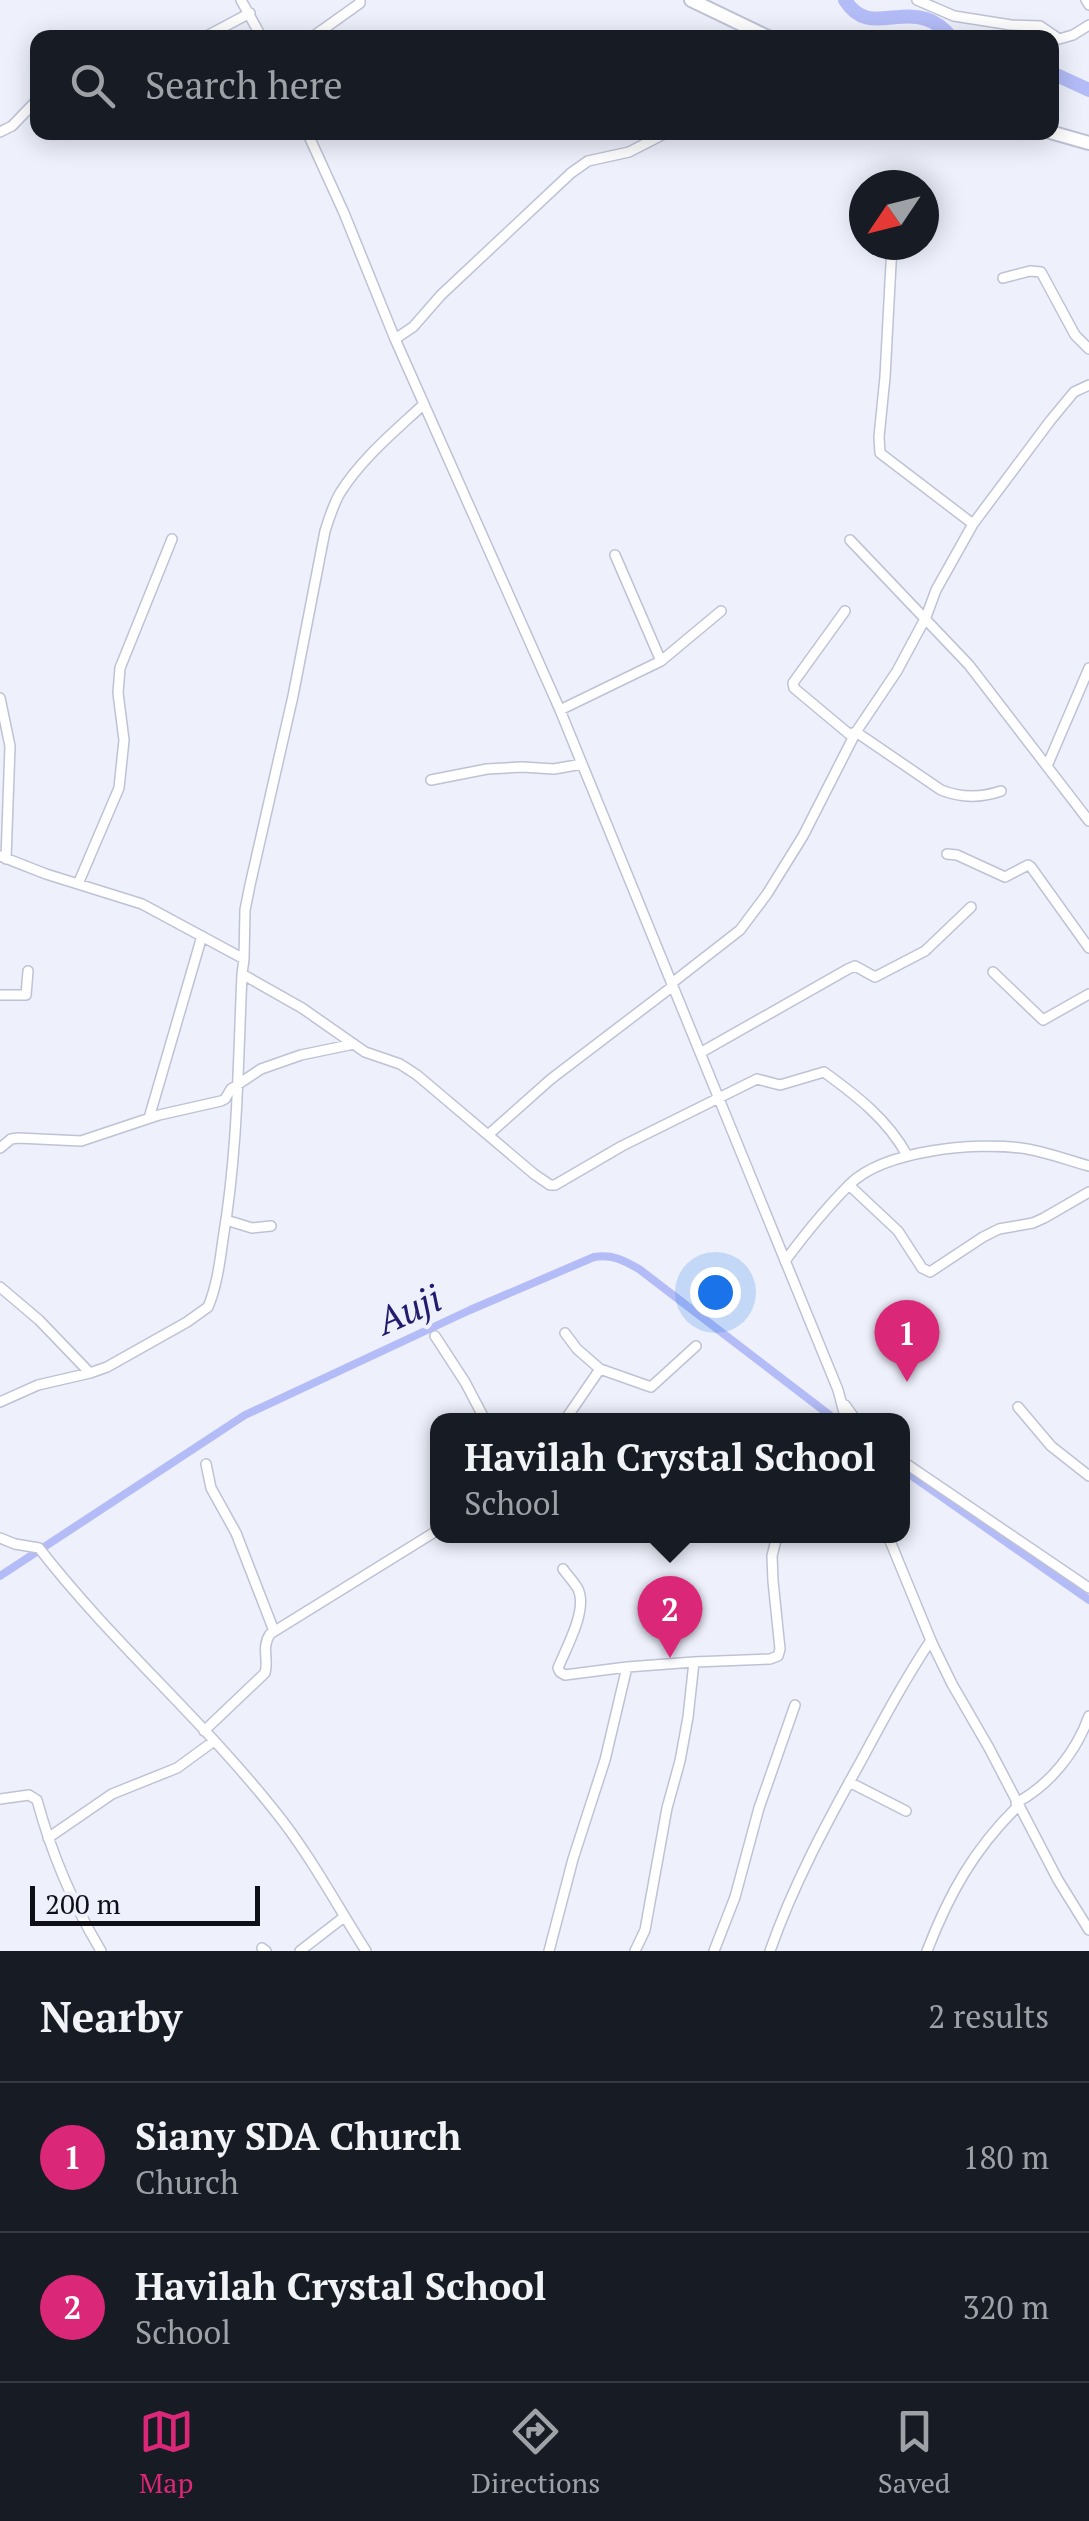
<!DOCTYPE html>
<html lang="en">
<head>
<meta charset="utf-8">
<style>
  body { margin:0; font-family:"PT Serif",serif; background:#242831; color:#f1f3f6 }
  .compass { position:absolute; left:849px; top:170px; width:90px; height:90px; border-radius:50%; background:#171b24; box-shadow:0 5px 25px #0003; rotate:235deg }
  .scale { position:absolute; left:30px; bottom:25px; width:230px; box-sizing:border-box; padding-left:10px; border:5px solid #0f1017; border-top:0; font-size:28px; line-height:35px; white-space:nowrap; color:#0f1017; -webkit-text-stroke:8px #eef0fc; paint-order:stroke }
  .you { position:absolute; left:715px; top:1292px; width:35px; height:35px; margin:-25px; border:8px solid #fff; border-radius:50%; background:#1a73e8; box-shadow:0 0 0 15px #1a73e833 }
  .badge { display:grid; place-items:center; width:65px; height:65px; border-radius:50%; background:#db2777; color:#fff; font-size:32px; font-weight:700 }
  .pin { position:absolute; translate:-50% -82px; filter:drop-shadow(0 2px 5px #0008) }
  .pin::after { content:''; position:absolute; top:52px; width:35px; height:30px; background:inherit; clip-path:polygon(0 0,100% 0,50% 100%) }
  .popup { position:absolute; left:430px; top:1413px; width:480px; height:130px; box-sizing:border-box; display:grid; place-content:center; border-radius:20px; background:#171b24; filter:drop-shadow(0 2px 8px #0005); font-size:32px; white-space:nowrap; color:#9ea1a6 }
  .popup b { font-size:38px; color:#f1f3f6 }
  .popup::after { content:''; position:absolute; left:50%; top:100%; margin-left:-20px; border:20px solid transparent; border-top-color:#171b24 }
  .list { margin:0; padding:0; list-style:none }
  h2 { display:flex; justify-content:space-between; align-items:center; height:130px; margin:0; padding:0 40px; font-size:42px }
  h2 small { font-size:32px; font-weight:400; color:#9ea1a6 }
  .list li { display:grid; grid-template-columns:65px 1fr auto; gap:30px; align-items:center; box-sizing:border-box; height:150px; padding:0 40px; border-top:2px solid #363941 }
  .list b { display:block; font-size:38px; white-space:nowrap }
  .list p { margin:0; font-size:32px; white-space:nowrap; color:#9ea1a6 }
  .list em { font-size:32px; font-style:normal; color:#9ea1a6 }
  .icon { flex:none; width:55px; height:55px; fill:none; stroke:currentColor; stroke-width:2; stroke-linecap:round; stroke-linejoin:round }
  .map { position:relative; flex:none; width:1089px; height:1951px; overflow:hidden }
  .search { position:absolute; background:#171b24; box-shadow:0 5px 25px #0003; left:30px; right:30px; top:30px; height:110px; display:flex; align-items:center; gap:25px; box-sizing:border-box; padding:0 35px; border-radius:20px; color:#9ea1a6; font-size:38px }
  .sheet { height:430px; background:#171b24 }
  nav { display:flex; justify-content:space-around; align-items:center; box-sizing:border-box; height:140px; border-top:2px solid #363941; background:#171b24; font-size:28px; color:#9ea1a6 }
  nav a { display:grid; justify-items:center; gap:5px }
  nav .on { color:#db2777 }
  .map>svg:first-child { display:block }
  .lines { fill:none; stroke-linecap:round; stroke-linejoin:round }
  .canal { stroke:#b3bcf7; stroke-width:8 }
  .river { stroke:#b3bcf7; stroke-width:14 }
  .street-casing { stroke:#bec2d5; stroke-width:12 }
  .secondary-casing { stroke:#bec2d5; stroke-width:16 }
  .street { stroke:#fff; stroke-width:9 }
  .secondary { stroke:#fff; stroke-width:12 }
  .labels { text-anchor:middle; stroke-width:8; stroke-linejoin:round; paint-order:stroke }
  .water-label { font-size:38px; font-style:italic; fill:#211c6d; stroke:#eef0fc }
</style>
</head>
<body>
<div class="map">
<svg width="1089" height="1951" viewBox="0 0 1089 1951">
  <rect width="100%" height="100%" fill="#eef0fc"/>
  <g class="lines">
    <path class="canal" d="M902,1469L1089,1600
      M0,1576L245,1415L470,1310L594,1257C612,1254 623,1260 639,1269L836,1420"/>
    <path class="river" d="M845,0C866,34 895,9 926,19C936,22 945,30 952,38
      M1052,73L1089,90"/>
    <defs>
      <path id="street" d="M241,0L262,38
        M917,0L954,16L1011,25L1040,26L1059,39L1073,35L1089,25
        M1086,0L1089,5
        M203,38L250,13
        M311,38L360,3V0
        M0,132L12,126L38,99
        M307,132L344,213L395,339L560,710L838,1390L846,1420
        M892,245L885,377L879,437L880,453L973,524
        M1003,278L1030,271L1041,272L1075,335L1089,349
        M395,339L413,327L441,295L571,173L588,161L629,152L668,132
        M850,540L969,665L1089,821
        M615,555L661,661
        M845,611L793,683L794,688L849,734L856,732L941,790C961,798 981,798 1001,791
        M0,698L10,746L6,859
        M560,710L661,661L721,611
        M1047,766L1089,668
        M431,780L487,769L522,767L554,769L582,764
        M947,854L957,855L1005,877L1028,865L1031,867L1089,948
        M0,856L46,874L142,904L244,959L242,974L302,1008L365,1052L400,1064L417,1075L534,1174L550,1185H555L622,1146L757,1079L780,1085L824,1072C857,1096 887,1119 907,1155
        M78,884L119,788L124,740L118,693L120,668L172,539
        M244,959L245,910L250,885L293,696L325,531C329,519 333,505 340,493C361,459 394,432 424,404
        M993,972L1043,1020L1089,994
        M672,983L740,930L767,894L803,836L856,732L897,671L926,617L936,590L973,524L1050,421L1074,392L1089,385
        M0,995H26L28,971
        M700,1053L848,969L855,966L875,977L925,951L971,907
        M149,1118L202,936
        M488,1135L551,1079L673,986
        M0,1148L11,1139L18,1138L81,1141L159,1115L221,1101L225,1099L231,1089L261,1069L301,1055L354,1044
        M849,1185L898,1231L922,1268L930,1272L983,1237L999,1229L1033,1223L1044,1218L1089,1192
        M226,1220L252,1228L271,1226
        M785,1261C805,1234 827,1207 850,1184C885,1150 975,1142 1021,1148C1044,1151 1067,1160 1089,1166
        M0,1287L39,1320L90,1373
        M435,1336L465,1382L485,1420
        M600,1369L651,1387L696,1346
        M0,1402L38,1385L90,1373L107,1367L187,1322L208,1307C217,1286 220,1261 223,1239C238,1151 238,1062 242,974
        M845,1405L856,1420
        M1018,1407L1051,1446L1089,1476
        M565,1420L600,1369L577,1349L565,1333
        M902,1461L1089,1588
        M206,1464L211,1488L236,1533L274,1631
        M888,1536L932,1643L952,1684L989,1748L1058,1880L1089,1930
        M0,1538L15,1544L39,1548C111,1641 201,1718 274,1810C309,1853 336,1904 366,1951
        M563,1569C568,1576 574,1582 578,1589C588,1610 566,1648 558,1668L560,1672L565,1675L627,1667
        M204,1731L265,1673C269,1659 261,1648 270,1634L438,1530
        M849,1782L906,1811
        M0,1799L29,1795L37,1800C51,1852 73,1904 101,1951
        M1016,1803C1050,1785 1076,1752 1089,1716
        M48,1838L112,1794L177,1768L214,1741
        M262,1948L266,1951
        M300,1951L344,1917
        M549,1951L573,1859L605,1760L627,1667L694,1662L770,1659L778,1656L780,1649L773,1581L772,1556L777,1536
        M635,1951L645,1930L667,1808L680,1761L688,1717L694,1662
        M714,1951L735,1897L759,1808L795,1705
        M770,1951C793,1885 827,1822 861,1761C883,1720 905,1679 931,1640
        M927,1951C949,1894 974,1849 1018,1806"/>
      <path id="secondary" d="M691,0L770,38
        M1050,132L1089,143"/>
    </defs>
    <use href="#street" class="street-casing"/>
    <use href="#secondary" class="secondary-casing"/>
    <use href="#street" class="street"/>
    <use href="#secondary" class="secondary"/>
  </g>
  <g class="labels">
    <g class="water-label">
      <text transform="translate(409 1310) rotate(-24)" y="13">Auji</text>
    </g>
  </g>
</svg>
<svg class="compass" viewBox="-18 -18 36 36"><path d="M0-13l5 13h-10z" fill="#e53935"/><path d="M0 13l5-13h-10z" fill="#9ea1a6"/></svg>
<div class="scale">200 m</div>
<div class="you"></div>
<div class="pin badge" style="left:907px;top:1382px">1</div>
<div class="pin badge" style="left:670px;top:1658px">2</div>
<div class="popup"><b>Havilah Crystal School</b>School</div>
<div class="search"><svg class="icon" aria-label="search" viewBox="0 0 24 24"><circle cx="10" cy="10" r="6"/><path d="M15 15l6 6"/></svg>Search here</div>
</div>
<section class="sheet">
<h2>Nearby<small>2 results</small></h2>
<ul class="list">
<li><span class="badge">1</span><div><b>Siany SDA Church</b><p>Church</p></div><em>180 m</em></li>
<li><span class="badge">2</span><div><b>Havilah Crystal School</b><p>School</p></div><em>320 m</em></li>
</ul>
</section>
<nav>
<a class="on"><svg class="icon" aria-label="map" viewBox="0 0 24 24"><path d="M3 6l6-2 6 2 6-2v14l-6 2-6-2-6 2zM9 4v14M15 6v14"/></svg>Map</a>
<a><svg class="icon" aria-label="directions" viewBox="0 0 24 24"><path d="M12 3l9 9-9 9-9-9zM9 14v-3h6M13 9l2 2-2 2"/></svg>Directions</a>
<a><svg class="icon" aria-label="saved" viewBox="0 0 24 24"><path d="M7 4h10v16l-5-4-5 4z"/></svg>Saved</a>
</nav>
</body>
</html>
